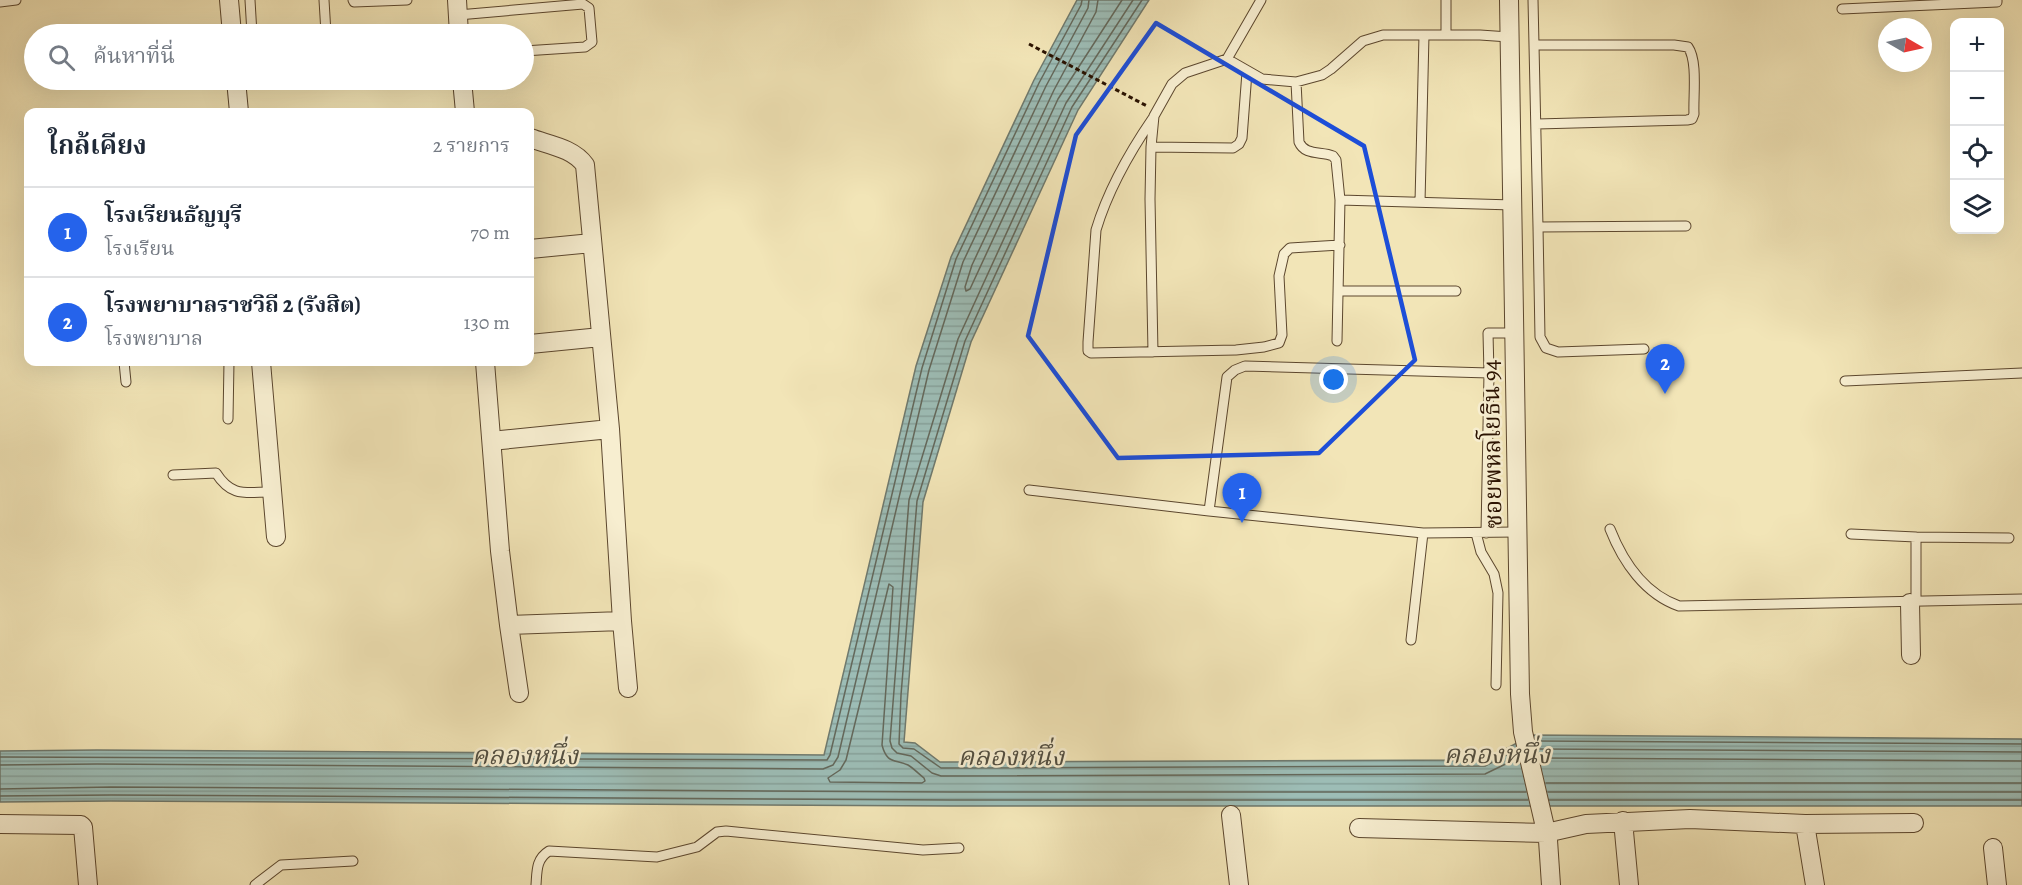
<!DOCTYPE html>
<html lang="th">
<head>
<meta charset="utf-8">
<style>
  body { margin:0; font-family:Alegreya,"Noto Serif Thai",serif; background:#f2f2f3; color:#1f2937 }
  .controls { position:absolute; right:18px; top:18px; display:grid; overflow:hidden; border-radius:12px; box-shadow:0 6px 24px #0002 }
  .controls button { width:54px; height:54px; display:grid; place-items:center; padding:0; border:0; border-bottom:2px solid #e0e1e3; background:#fff; color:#1f2937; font:30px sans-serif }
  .compass { position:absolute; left:1878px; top:18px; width:54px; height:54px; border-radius:50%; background:#fff; box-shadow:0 6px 24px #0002; rotate:99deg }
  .you { position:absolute; left:1334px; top:380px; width:21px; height:21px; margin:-15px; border:4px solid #fff; border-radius:50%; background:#1a73e8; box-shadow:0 0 0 9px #1a73e833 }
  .badge { display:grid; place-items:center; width:39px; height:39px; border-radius:50%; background:#2563eb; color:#fff; font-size:20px; font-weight:700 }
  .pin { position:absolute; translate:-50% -50px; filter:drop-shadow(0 2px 3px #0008) }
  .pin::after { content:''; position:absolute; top:32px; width:21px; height:18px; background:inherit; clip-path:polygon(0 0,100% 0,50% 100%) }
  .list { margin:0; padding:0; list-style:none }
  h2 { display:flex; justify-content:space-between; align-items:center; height:78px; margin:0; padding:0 24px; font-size:26px }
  h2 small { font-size:20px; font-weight:400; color:#747a83 }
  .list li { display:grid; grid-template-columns:39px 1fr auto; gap:18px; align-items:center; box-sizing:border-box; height:90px; padding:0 24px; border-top:2px solid #e0e1e3 }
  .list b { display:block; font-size:22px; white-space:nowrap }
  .list p { margin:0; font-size:20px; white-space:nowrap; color:#747a83 }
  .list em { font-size:20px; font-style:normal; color:#747a83 }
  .icon { flex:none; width:33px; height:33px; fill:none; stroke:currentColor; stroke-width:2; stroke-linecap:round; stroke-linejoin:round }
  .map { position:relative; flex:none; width:2022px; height:885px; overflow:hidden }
  .search { position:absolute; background:#fff; box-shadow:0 6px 24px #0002; left:24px; top:24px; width:510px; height:66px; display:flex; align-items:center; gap:15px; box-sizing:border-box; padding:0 21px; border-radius:33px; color:#747a83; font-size:22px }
  .panel { position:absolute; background:#fff; box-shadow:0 6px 24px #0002; left:24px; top:108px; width:510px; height:258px; border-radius:12px }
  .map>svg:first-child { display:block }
  .water { fill:url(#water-rules); stroke:#6f796d; stroke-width:1.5 }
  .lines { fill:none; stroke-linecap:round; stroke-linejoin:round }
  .shore { stroke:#64685b; stroke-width:1.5 }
  .service-casing { stroke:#5c472e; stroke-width:11 }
  .minor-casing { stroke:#5c472e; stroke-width:20 }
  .path { stroke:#2a1200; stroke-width:3; stroke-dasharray:4.5 3; stroke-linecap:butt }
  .service { stroke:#f7eed0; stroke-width:9 }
  .minor { stroke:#f7eed0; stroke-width:18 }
  .marked { fill:none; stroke:#1d4ed8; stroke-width:4.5; stroke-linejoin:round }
  .labels { text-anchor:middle; stroke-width:5; stroke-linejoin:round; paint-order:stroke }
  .street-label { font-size:24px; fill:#2a1200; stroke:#f7eed0 }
  .water-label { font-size:26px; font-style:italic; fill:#524e40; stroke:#f7eed0 }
</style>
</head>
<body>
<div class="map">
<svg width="2022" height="885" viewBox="0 0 2022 885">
  <defs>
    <pattern id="water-rules" width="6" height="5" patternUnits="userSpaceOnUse" patternTransform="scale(1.5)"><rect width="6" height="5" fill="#9dbdb6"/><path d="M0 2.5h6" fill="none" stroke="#87a19b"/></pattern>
  </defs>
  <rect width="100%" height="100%" fill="#f2e5b7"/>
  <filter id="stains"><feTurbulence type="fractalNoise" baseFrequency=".00333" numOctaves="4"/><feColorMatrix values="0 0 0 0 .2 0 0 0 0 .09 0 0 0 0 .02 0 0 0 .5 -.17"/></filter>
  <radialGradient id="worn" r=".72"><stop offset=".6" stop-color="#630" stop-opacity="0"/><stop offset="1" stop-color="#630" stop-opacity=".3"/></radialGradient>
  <path class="water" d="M1077,0H1149L1078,110L971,342L923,502L904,742L915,743L940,762L1485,760L1532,735L2022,739V806H950L111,801L0,802V751L97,750L824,755L916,366L951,257L1034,80Z"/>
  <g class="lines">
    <path class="shore" d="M1098,0L1096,12L1054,90L972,265L965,287L966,291L970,289L1058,99L1122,0
      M1133,0L1066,103L958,339L909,500L890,741L892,748L897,753L911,756L932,773L941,776L1485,774L1518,758
      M1142,0L1072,107L965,341L917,501L901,695L899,744L903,748L914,749L941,768L1485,766L1516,750
      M889,584L893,587L882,745C887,764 894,759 908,765C913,768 919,774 924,778L925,781L922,783L830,782L828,778L840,770L846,760Z
      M1536,741L2022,744
      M1538,749L2022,752
      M0,757L827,760L830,755L922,368L956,259L1039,83L1081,5L1082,0
      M1540,758L2022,761
      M0,765L97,764L823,769L833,765L838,757L929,370L963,262L1046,86L1088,8L1089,0
      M1546,783H2022
      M0,789L111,787L950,792H1526
      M1548,792H2022
      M0,796L111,795L950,800H1528
      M1549,800H2022"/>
    <defs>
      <path id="service" d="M250,0L252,34
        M353,0L354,2L407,0
        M1533,0L1538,227L1686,226
        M0,2L16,0
        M1842,9L1997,2V0
        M458,15L583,4L589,8L592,42L585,47L524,51
        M324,34L326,33L324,0
        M1446,35V0
        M1535,45H1674L1688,47C1698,61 1693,97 1694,114L1692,119L1687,120L1537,124
        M1227,59L1261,0
        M1247,72L1242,138L1239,144L1233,148L1151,147L1154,116L1172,84L1185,73L1227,59L1262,79L1296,82L1322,75L1331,69L1363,41L1383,35H1480L1509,37
        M1296,82L1299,142C1305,156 1321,151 1333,156L1336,160L1340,200L1513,205
        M1153,118C1129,153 1108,190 1096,230L1088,342V351L1091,353L1236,350L1264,347L1279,343L1282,335L1279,276L1284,254L1290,248L1340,245
        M1151,147L1150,199L1153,352
        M1420,202L1424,35
        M1538,227L1540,337L1546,348L1558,352L1644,349
        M1338,291H1456
        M1337,341L1340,200
        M124,362L126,382
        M1845,381L2022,373
        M228,419L229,362
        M173,475L216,473C232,498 246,492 272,492
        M1029,490L1209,511
        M1610,529C1623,562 1645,594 1679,606L2022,599
        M1423,533L1209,511L1227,377L1235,370L1245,366L1489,373
        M1476,533L1481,552L1494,574L1498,593L1496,685
        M1486,533L1489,373L1488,333H1514
        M1851,534L1916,537
        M1916,603V537L2009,538
        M1411,640L1423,533L1517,532
        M255,885L281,865L353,861
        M536,885C537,871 536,859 549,851L657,857L697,847L717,832L726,831L923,850L959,848"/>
      <path id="minor" d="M229,0L232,34
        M457,0L459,34
        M1509,0L1520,694L1523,732L1548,840L1551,885
        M236,80L239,112
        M462,80L465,112
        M530,138C549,145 573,148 585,165L610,429L622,621
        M530,249L592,243
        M530,344L601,337
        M261,362L276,537
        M485,362L500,551L509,625L519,693
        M501,440L610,429
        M1910,603L1911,655
        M509,625L622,621L628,688
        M1231,815L1239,885
        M1623,821L1629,885
        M0,824L81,825L83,827L88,885
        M1805,824L1815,885
        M1359,828L1546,833L1586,824L1690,819L1805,824L1914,823
        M1993,848L1997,885"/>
    </defs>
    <use href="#service" class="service-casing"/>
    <use href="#minor" class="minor-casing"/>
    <path class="path" d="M1029,44L1147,106"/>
    <use href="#service" class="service"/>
    <use href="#minor" class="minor"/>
  </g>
  <path class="marked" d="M1156,23L1364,146L1415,360L1319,453L1118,458L1028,336L1076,135Z"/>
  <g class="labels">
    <g class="street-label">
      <text transform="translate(1492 444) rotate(-91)" y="8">ซอยพหลโยธิน 94</text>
    </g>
    <g class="water-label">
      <text x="1497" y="763">คลองหนึ่ง</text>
      <text x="525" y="764">คลองหนึ่ง</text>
      <text x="1011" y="765">คลองหนึ่ง</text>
    </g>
  </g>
  <rect width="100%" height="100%" filter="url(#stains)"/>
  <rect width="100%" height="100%" fill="url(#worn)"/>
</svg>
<div class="controls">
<button>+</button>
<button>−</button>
<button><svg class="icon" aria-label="locate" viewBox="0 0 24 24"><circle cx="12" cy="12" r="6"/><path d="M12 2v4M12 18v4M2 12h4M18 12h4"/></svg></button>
<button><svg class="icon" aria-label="layers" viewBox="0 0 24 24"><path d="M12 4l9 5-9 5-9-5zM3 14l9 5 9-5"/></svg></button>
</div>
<svg class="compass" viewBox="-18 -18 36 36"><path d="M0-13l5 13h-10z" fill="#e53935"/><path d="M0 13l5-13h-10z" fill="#747a83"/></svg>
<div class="you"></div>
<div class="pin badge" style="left:1242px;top:523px">1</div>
<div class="pin badge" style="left:1665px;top:394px">2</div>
<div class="search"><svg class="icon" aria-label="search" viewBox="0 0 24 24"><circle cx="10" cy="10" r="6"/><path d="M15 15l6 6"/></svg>ค้นหาที่นี่</div>
<section class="panel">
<h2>ใกล้เคียง<small>2 รายการ</small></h2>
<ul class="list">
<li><span class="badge">1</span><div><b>โรงเรียนธัญบุรี</b><p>โรงเรียน</p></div><em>70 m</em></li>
<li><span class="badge">2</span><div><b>โรงพยาบาลราชวิถี 2 (รังสิต)</b><p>โรงพยาบาล</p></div><em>130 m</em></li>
</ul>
</section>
</div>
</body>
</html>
